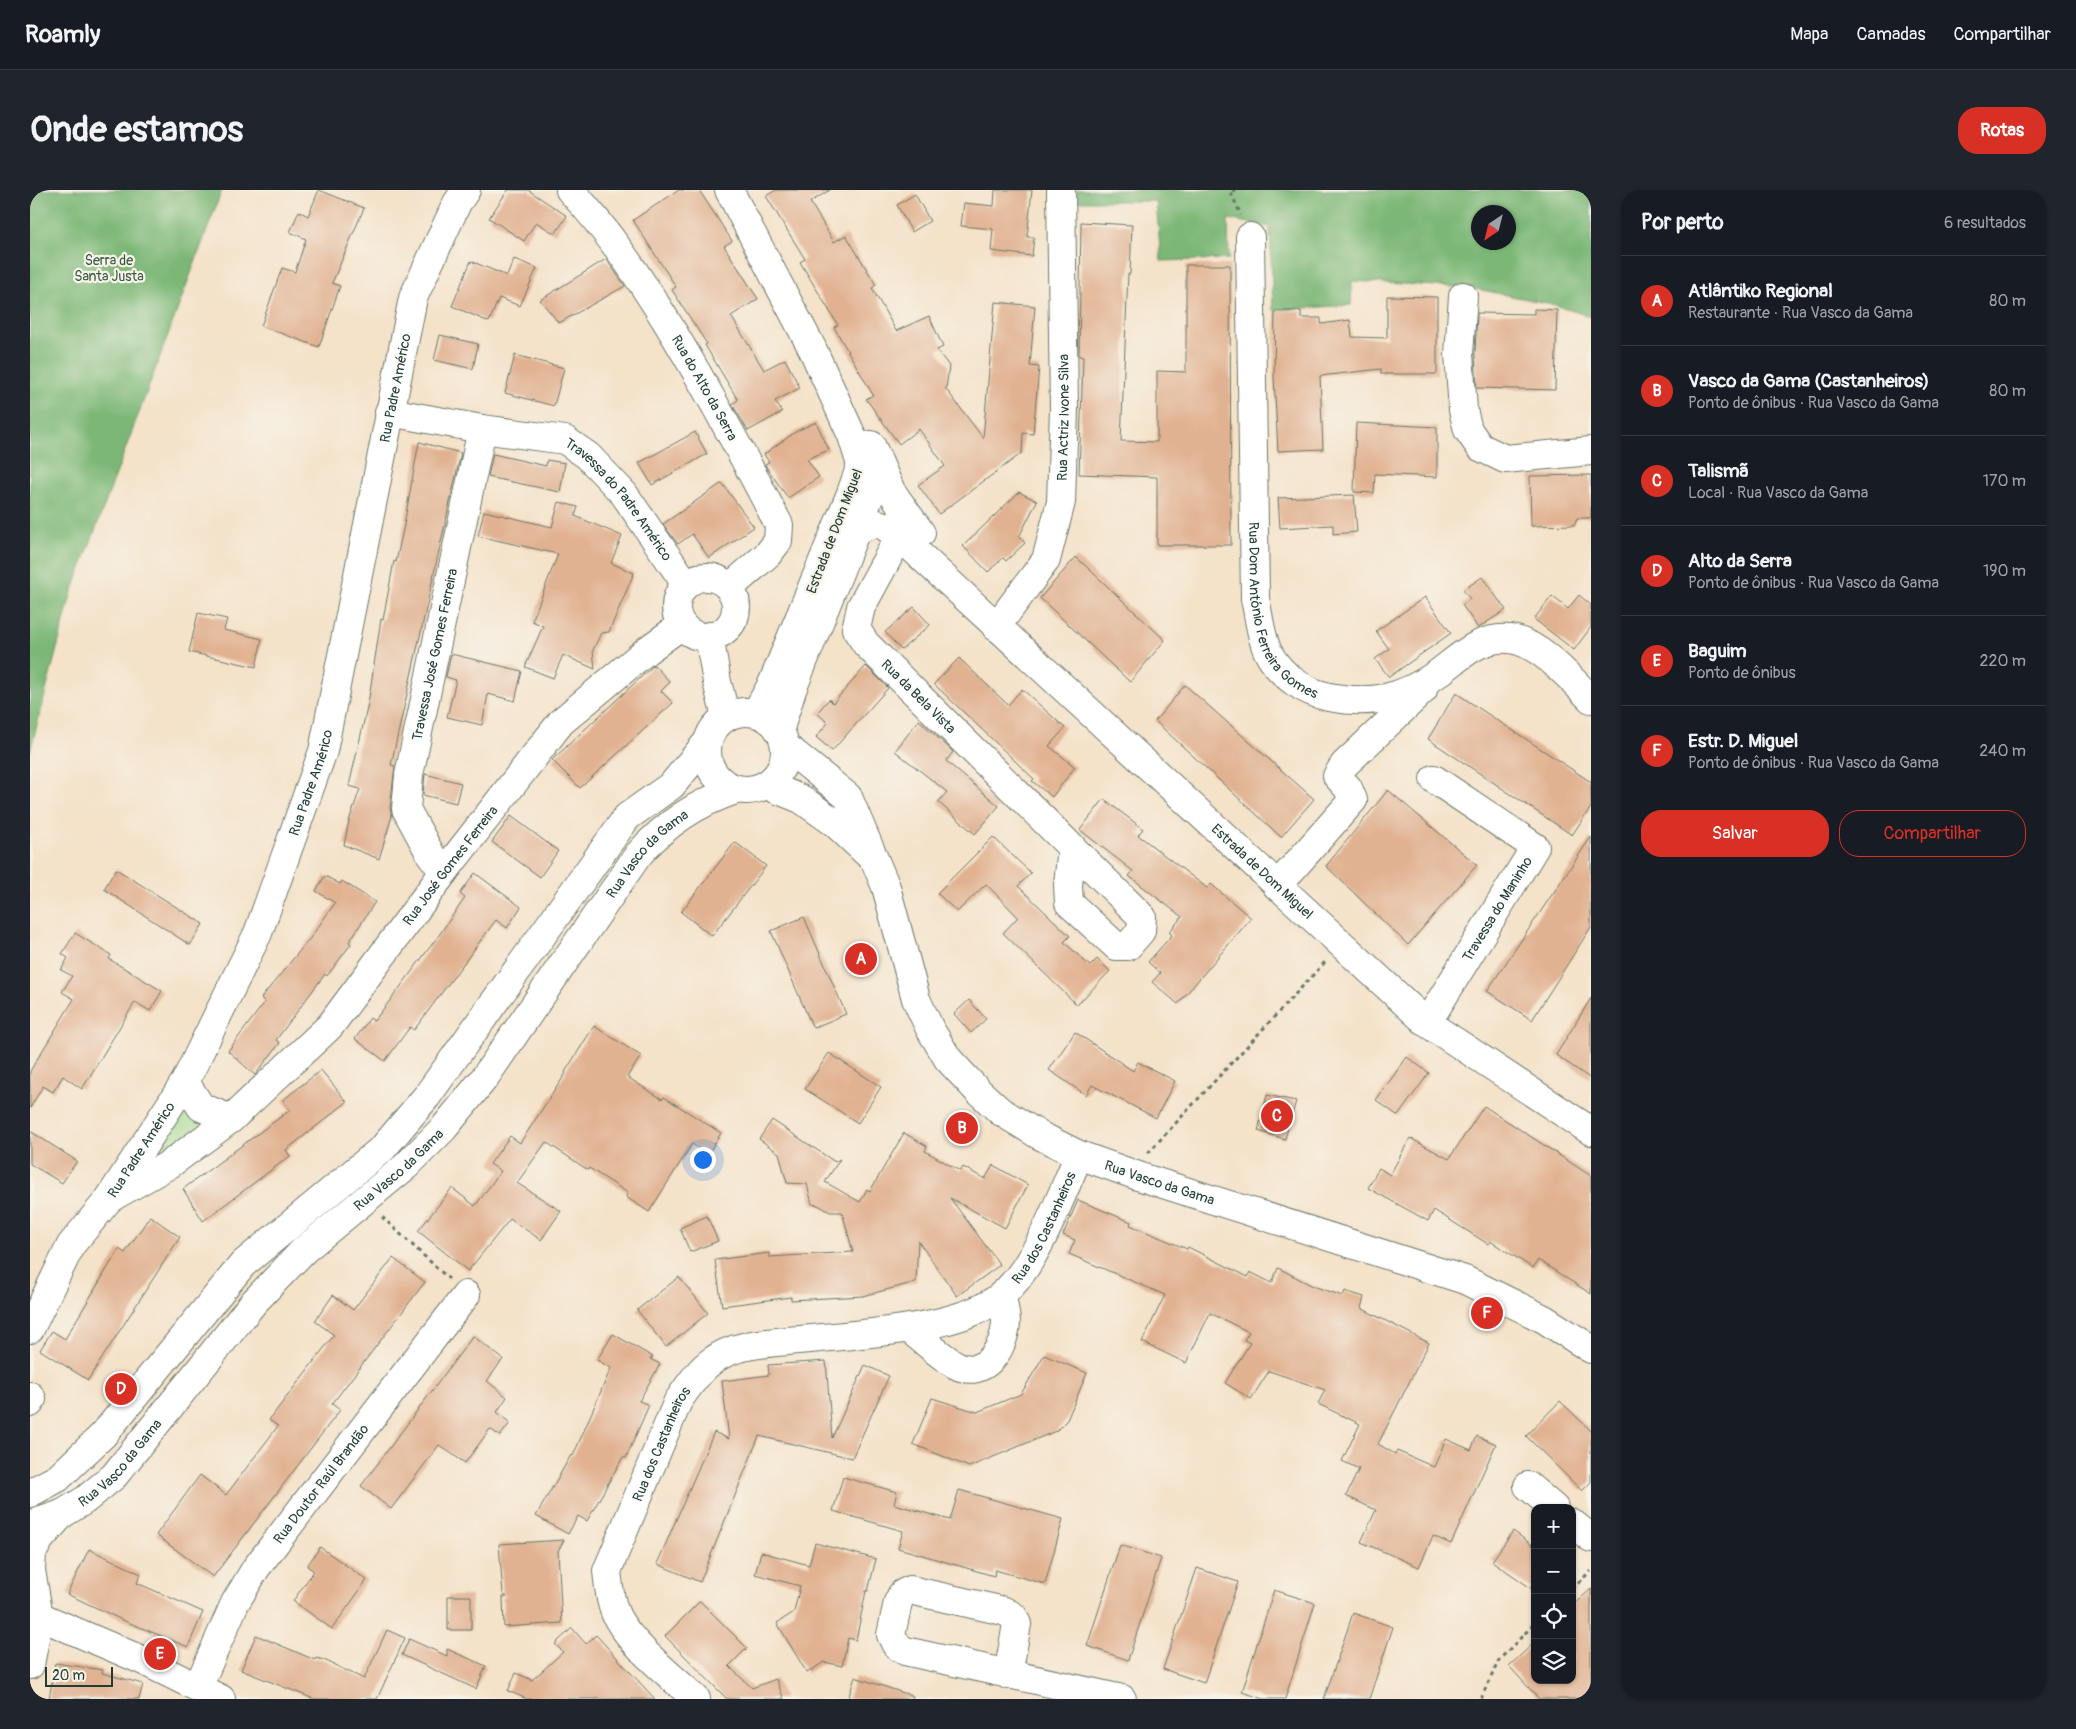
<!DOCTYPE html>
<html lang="pt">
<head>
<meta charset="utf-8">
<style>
  body { margin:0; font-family:Pangolin,sans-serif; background:#20242c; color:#f1f3f6 }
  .controls { position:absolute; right:15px; bottom:15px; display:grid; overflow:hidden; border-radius:10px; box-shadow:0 1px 4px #0004 }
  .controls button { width:45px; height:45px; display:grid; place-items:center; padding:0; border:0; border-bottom:1px solid #363941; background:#171b24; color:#f1f3f6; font:25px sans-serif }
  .compass { position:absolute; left:1441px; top:15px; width:45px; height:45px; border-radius:50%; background:#171b24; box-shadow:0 1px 4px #0004; rotate:215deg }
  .scale { position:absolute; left:15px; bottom:12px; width:68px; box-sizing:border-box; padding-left:5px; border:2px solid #1f3d34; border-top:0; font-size:14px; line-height:18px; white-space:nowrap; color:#1f3d34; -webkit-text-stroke:4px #f7f3e8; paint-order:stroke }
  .you { position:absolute; left:672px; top:969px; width:18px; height:18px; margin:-12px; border:4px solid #fff; border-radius:50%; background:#1a73e8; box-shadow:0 0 0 8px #1a73e833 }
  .badge { display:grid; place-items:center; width:32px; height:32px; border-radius:50%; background:#d93025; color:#fff; font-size:16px; font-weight:700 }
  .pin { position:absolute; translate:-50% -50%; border:2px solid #fff; box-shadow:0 1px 5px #0006 }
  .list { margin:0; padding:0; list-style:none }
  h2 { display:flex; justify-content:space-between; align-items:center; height:65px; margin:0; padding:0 20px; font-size:21px }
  h2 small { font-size:16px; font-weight:400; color:#9ea1a6 }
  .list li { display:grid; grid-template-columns:32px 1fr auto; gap:15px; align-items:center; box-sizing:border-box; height:90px; padding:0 20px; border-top:1px solid #363941 }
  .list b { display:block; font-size:19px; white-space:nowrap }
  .list p { margin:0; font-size:16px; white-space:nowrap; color:#9ea1a6 }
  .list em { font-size:16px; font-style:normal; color:#9ea1a6 }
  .actions { display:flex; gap:10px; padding:15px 20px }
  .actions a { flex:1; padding:11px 0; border:1px solid #d93025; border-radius:20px; text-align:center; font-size:18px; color:#d93025 }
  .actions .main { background:#d93025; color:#fff }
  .icon { flex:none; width:28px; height:28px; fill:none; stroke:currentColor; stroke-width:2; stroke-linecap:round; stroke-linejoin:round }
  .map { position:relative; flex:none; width:1561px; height:1509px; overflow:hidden; border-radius:20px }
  header { display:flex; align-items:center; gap:30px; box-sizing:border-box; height:70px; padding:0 25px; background:#171b24; border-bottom:1px solid #363941 }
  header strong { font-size:24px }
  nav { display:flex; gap:28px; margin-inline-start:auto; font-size:18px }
  .intro { display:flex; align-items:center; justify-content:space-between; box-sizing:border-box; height:120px; padding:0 30px }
  h1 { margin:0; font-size:35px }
  .button { padding:12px 22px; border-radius:20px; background:#d93025; color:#fff; font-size:18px; font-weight:700 }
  main { display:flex; gap:30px; padding:0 30px }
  aside { flex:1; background:#171b24; border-radius:20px; box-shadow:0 1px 4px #0004 }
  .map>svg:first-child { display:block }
  .green { fill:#9bd68a; stroke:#5d8a5f }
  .forest { fill:#7cb776; stroke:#4e7a55; fill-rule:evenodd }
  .building { fill:#e1b292 }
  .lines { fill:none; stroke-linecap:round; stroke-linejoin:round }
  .minor-casing { stroke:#6a7768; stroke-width:30 }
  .major-casing { stroke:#6a7768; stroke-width:30 }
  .path { stroke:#6a7768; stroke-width:3; stroke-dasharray:4 4; stroke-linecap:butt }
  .minor { stroke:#fff; stroke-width:28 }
  .major { stroke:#fff; stroke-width:28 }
  .labels { text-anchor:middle; stroke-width:4.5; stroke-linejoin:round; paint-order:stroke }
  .park-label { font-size:14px; fill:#385c45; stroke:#f7f3e8 }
  .street-label { font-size:14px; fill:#1f3d34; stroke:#f7f3e8 }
</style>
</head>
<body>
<header>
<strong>Roamly</strong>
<nav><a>Mapa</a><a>Camadas</a><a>Compartilhar</a></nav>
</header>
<div class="intro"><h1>Onde estamos</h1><a class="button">Rotas</a></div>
<main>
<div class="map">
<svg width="1561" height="1509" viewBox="0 0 1561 1509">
  <rect width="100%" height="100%" fill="#f7f3e8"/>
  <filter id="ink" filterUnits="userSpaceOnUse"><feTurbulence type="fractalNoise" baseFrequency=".02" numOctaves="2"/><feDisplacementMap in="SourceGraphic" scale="10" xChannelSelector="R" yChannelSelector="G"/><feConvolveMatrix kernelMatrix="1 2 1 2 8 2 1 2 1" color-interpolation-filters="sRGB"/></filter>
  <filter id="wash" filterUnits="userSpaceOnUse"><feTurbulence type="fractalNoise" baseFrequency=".0096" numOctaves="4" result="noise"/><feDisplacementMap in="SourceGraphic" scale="20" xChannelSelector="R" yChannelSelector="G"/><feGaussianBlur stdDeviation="1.12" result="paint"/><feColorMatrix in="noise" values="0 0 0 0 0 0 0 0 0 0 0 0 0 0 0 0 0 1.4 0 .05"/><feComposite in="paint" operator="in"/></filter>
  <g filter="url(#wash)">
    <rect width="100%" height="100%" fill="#f4e2c9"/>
    <path class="green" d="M152,921L174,935L125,969Z"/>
    <path class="forest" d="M0,0H192L41,405L0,562Z
      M1047,0H1561V127L1522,114L1441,98L1322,91L1321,115L1243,120L1240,37L1198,29L1199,69L1131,71L1126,11H1047ZM1448,22H1478V52H1448Z"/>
    <g id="blocks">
      <path class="building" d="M289,0L334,18L302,93L310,96L289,157L231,136L252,78L265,82L276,49L260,42L269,21L278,26Z
        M478,0H498L537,26L525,44L506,32L494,51L459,28Z
        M649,0H669L702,51L694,56L728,109L701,126L734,180L755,169L770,198L745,211L752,222L718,241L702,214L708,210L675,155L677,154L642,100L646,97L603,30Z
        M746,0H800L780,12L804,52L816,45L846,95L842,98L866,141L899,126L913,157L907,160L919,176L916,199L953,248L965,112L1005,116L1000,176L1009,177L1003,244L993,243L992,263L909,324L888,295L915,276L889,239L869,254L836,209L843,205L804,137L808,135L770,72L775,69L736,6Z
        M965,0H1002L997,47H1004L1002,66L961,61L963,39L931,36L934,13L964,16Z
        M885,4L900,31L882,42L867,15Z
        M1051,32L1102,35L1100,84H1098L1091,251L1127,252V181L1156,182V75H1200L1201,355H1127V287L1049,284L1053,167L1049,166Z
        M484,69L507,78L490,116L469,108L459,132L422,116L441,71L477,86Z
        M576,69L595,96L529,133L510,110Z
        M1357,106L1407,107V184H1351V179L1290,186L1293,259L1248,261L1244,187L1245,121H1271V128H1291V134L1320,130L1322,147L1357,148Z
        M1504,119L1527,120L1525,200L1447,198L1445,164L1447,123L1504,124Z
        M410,145L448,154L443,179L404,170Z
        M485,165L534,178L524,216L475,203Z
        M786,232L799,260L777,269L789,287L758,308L737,278L735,274L739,272L734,264L767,241Z
        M1326,233L1407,237V287L1345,284L1344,303L1324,302Z
        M665,242L677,264L622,295L609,273Z
        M389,252L431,263L361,575L365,576L360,618L362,626L349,669L314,655L319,631L330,599L319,596L338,514L351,429L353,430L364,371L366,372L374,335Z
        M463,264L516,276L517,270L535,273L530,302L458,287Z
        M1561,285V328H1547L1544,335L1501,336L1500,286Z
        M692,293L724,337L679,368L662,344L648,354L633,334Z
        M989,302L1007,311L989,347L995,353L976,371L973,368L958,382L933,356Z
        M1324,305L1327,342L1303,344V335L1250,338L1248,308Z
        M529,312L548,317L545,326L592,346L581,373L604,383L579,442L571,443L563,460L565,479L533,465L523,488L495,477L513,436L502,431L528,364L448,346L454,321L522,337Z
        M1046,367L1135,450L1100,492L1010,408Z
        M1452,387L1476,420L1448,438L1432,415L1440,409L1433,400Z
        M1549,405L1561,415V437L1544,460L1504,429L1522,406L1538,419Z
        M1395,407L1421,443L1359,487L1345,469L1359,459L1346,441Z
        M884,417L900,435L871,460L855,442Z
        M168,423L197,429L194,440L232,449L226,477L159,462Z
        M421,464L492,481L485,511L458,504L452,535L417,527L426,490L416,487Z
        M929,468L978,515L992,499L1035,538L1019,556L1045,577L1022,607L1002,591L1004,589L904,494Z
        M624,475L640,492L631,501L643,513L550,598L522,570Z
        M836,476L858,498L802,561L786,547L798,533L787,523L799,509L803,513Z
        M1155,495L1284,609L1251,647L1125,531Z
        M1426,503L1561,592V617L1542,645L1398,549Z
        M889,530L923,562L916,571L969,616L945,644L908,612L917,602L865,561Z
        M395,584L431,593L426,613L393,605Z
        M1358,600L1447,675L1378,755L1296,676Z
        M1074,609L1113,639L1108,645L1177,698L1181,694L1221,728L1148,814L1122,792L1130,783L1118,772L1142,745L1139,742L1152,727L1099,686L1103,681L1050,640Z
        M481,626L528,661L510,687L462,652Z
        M963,647L1001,683L988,696L1040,746L1034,752L1060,776L1067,769L1080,781L1047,815L973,743L988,727L956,694L927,722L907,703Z
        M1561,647V737L1502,830L1457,801Z
        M705,652L736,676L682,746L651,722Z
        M86,679L173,734L160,755L74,699Z
        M445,683L491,717L477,738L466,730L384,840L380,837L355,871L325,849L340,828L344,831L368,800L409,745L435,708L430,704Z
        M295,686L310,694L312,691L345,712L319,752L321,754L297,786L295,784L246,850L250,853L225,885L198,861L235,812L231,808L281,747L305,713L286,701Z
        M774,727L816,824L783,838L741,741Z
        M45,743L81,765L79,769L132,801L120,821L105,812L52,899L33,886L23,902L13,896L0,918V881L44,809L32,802L42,786L31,780L38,768L32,764Z
        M1561,808V889L1526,865Z
        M939,810L956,829L941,843L924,824Z
        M564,836L611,866L597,887L632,909L634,907L691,943L678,964L662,954L619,1022L596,1007L598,1003L559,978L558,980L516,952L487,993L531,1021L511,1050L480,1029L438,1081L388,1041L422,998L445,1016L471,981L460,974L480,946L490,953L536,883L535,882Z
        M1045,842L1103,881L1108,872L1145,891L1126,928L1062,895L1056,905L1019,880Z
        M799,863L851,897L828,933L775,899Z
        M1377,867L1399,883L1368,926L1346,910Z
        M291,880L317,912L256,960L260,966L173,1031L153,999L260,920L253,910Z
        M1237,905L1266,911L1255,949L1228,941Z
        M1454,916L1561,986V1104L1508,1070L1503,1078L1460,1051L1458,1054L1404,1020L1398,1031L1338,998L1349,978L1360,985L1380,948L1419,969Z
        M742,930L805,972L810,969L795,992L830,1012L837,999L840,1001L874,943L897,956L895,961L930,981L933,977L955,989L963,975L998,995L975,1038L920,1008L970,1075L927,1106L888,1051L886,1092L833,1106L761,1110V1107L692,1116L685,1070L739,1063V1067L823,1062L812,1022H800L788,1015L782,1014L777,994L757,993L749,963L729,949Z
        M0,941L47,971L32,993L0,974Z
        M1048,1010L1101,1032L1100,1035L1157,1059L1158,1057L1218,1087L1220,1082L1242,1093L1248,1078L1283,1096L1313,1106L1315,1101L1334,1107L1331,1118L1399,1153L1348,1254L1365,1264L1367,1261L1404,1277L1416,1249L1441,1260L1447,1246L1466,1254L1421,1354L1403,1346L1389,1377L1331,1352L1346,1320L1316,1306L1329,1279L1312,1271L1330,1234L1288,1214L1295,1200L1239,1181L1221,1209L1195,1193L1220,1153L1214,1150L1219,1142L1180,1123L1156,1173L1112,1152L1135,1105L1039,1064L1045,1050L1033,1045Z
        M120,1026L150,1047L58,1190L10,1160L22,1141L35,1149L89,1059L95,1063Z
        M677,1026L688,1051L660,1062L650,1038Z
        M363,1068L395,1092L302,1214L310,1220L183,1387L126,1345L170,1285L196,1305L248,1236L239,1230L304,1145L285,1131L303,1105L323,1120Z
        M649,1087L678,1123L636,1157L607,1120Z
        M583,1144L623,1167L620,1169L630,1174L609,1211L619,1215L596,1268L593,1267L557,1331L548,1326L538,1344L506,1326L541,1265L543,1266L581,1178L567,1170Z
        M443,1146L473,1169L457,1191L477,1207L467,1222L480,1233L470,1246L460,1239L435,1273L409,1255L361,1319L331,1296Z
        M1014,1165L1057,1183L1037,1230L1026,1241L939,1277L883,1254L902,1208L947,1222L991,1204Z
        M796,1171L802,1248L835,1175L859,1186L822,1268L729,1246L670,1392L627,1374L684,1242L699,1249L692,1191L739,1185L738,1175Z
        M1530,1211L1561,1241V1292L1552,1301L1496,1246Z
        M813,1287L867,1302L864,1314L920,1330L929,1300L1033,1329L1015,1394L965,1380L964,1386L868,1358L873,1341L803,1321Z
        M1483,1341L1505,1357V1401L1462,1371Z
        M534,1350L528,1361L532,1433L474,1437L473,1407H477L473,1404L469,1354Z
        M785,1353L846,1369L838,1401H836L826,1450L818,1448L812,1476L794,1472L777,1483L747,1433L764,1422L770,1396L725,1384L731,1362L779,1375Z
        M1090,1355L1131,1368L1098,1470L1057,1456Z
        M290,1357L337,1390L302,1439L263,1411L284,1381L277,1376Z
        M59,1359L111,1384L107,1393L173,1422L158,1457L90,1429L37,1404Z
        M1167,1378L1208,1392L1174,1493L1133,1479Z
        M1561,1399V1509H1509L1479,1476L1505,1452V1490H1542V1416Z
        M1244,1400L1285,1413L1255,1509H1234L1212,1502Z
        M418,1406H441V1440H418Z
        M670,1411L717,1458L699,1476L722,1498L746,1489L754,1509H697L635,1446Z
        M1323,1423L1363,1437L1339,1509H1294Z
        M542,1438L556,1454L566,1445L625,1509H497L478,1501L486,1483L502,1490L533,1462L525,1454Z
        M357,1440L375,1448L347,1509H284L211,1480L226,1445L285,1470L286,1468L294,1470L334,1489Z
        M379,1449L417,1466V1459L456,1476L446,1499L372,1465Z
        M25,1473L73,1480L72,1483L113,1494L109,1509H19Z
        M825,1487L883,1506L882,1509H818Z"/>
    </g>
  </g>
  <g filter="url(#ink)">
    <use href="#blocks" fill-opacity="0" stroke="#6a7768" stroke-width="1"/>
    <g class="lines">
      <defs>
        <g id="minor">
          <path id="s1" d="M540,0C577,39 606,83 635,129C676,196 713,265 749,335L748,351L738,364L699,398"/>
          <path id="s2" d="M1220,47L1225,409C1229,426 1231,449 1239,464C1252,487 1275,502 1299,507C1342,515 1371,509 1407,484C1431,467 1448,446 1480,449C1509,452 1542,490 1561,509"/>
          <path d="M1433,106L1429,164L1433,220L1438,240L1450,257L1475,269L1561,261"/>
          <path id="s3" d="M359,222L452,239L535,250L558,266L594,304L656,394"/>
          <path d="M846,266L861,301L891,343"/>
          <path id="s4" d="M879,329L831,417L826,439L836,454L1112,727L1111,741L1098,756H1086L1039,713L1038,695L1042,657"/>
          <path id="s5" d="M828,340C848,329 852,334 869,346L1397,833L1561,941"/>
          <circle cx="676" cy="417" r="30"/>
          <path id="s6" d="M966,437L1016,370L1031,312L1034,218L1031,0"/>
          <path d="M679,446L687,492L696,527"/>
          <path id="s7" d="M414,682L401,665L376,619L379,585L452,239"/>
          <path d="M1247,696L1323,610L1318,598L1307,586L1314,575L1393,500"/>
          <path id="s8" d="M1397,833L1505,657L1404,589"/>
          <path d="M155,892L171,917L201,929"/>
          <path id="s9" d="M82,1007L140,974L201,929L300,836L414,682L531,532L616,461L652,435"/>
          <path id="s10" d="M0,1139L41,1055L79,1009L155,892L228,743L293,561L383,108L427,13L436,0"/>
          <path d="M879,1139C894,1150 909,1166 926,1175C955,1190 974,1158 976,1133C976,1124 973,1115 972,1106"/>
          <path d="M0,1206L2,1209L0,1213"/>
          <path d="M1498,1296L1524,1318"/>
          <path d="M1542,1333L1561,1348"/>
          <path d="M0,1422L114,1471L191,1509"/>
          <path d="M0,1475L9,1427L1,1380L2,1363L10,1349L32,1324"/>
          <path d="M978,1485L987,1434L983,1426L974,1421L880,1400L872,1404L868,1412L861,1445L866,1455L875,1461L1092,1509"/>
          <path id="s11" d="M168,1497L205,1413L226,1378L436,1105"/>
          <path id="s12" d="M666,1509C642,1487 603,1456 588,1429C580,1414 579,1397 577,1381L648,1211C658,1197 668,1181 682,1171C702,1155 734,1153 758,1151C814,1145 932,1142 973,1104C1007,1074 1030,1007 1049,965"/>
        </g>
        <g id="major">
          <path d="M699,0L782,158L822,246L831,275L821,303L742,494L726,523"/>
          <circle cx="716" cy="561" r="39"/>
          <path d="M749,541L762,500L845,293L846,266L841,255"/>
          <path id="s13" d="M755,556L818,607L856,697L886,809L900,839L918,869L946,899L970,921L1009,945L1049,965L1111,987L1435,1090L1514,1129L1561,1159"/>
          <path d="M736,595L771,609L805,633L839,665"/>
          <path d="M0,1303L28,1288L73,1245L213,1074L353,958L397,906L597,627L642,595L678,551"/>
          <path id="s14" d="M0,1335L32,1324L55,1310L84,1286L224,1112L274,1060L376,976L414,938L453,890L608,665C635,634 666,613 706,600"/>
        </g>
      </defs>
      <use href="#minor" class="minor-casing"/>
      <use href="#major" class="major-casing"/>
      <path class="path" d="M1206,0L1200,1L1211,25
        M1118,963L1296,771
        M352,1027L419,1089
        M1542,1398L1561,1381
        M1451,1509L1469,1470L1505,1433"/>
      <use href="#minor" class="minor"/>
      <use href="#major" class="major"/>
    </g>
  </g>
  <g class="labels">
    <g class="park-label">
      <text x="79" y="75">Serra de<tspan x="79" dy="16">Santa Justa</tspan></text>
    </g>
    <g class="street-label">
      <text dy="5" stroke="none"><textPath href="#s10" startOffset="1022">Rua Padre Américo</textPath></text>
      <text dy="5" stroke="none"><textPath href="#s1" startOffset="240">Rua do Alto da Serra</textPath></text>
      <text dy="5" stroke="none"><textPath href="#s6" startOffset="228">Rua Actriz Ivone Silva</textPath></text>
      <text dy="5" stroke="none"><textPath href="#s3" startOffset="259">Travessa do Padre Américo</textPath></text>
      <text transform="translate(804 341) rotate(-69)" y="5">Estrada de Dom Miguel</text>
      <text dy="5" stroke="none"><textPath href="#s2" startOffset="384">Rua Dom António Ferreira Gomes</textPath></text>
      <text dy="5" stroke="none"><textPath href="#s7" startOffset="231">Travessa José Gomes Ferreira</textPath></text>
      <text dy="5" stroke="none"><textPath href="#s4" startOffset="215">Rua da Bela Vista</textPath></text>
      <text dy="5" stroke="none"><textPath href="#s10" startOffset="618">Rua Padre Américo</textPath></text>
      <text dy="5" stroke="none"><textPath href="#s14" startOffset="922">Rua Vasco da Gama</textPath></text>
      <text dy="5" stroke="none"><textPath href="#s9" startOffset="479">Rua José Gomes Ferreira</textPath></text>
      <text dy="5" stroke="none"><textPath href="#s5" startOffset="540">Estrada de Dom Miguel</textPath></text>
      <text dy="5" stroke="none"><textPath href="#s8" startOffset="134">Travessa do Maninho</textPath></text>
      <text dy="5" stroke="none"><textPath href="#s10" startOffset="212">Rua Padre Américo</textPath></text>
      <text dy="5" stroke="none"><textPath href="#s14" startOffset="518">Rua Vasco da Gama</textPath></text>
      <text dy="5" stroke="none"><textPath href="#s13" startOffset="612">Rua Vasco da Gama</textPath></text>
      <text dy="5" stroke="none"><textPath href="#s12" startOffset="780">Rua dos Castanheiros</textPath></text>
      <text dy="5" stroke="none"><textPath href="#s12" startOffset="300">Rua dos Castanheiros</textPath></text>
      <text dy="5" stroke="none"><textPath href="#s14" startOffset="112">Rua Vasco da Gama</textPath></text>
      <text dy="5" stroke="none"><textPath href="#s11" startOffset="239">Rua Doutor Raúl Brandão</textPath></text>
    </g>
  </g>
</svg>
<div class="controls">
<button>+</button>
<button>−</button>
<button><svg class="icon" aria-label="locate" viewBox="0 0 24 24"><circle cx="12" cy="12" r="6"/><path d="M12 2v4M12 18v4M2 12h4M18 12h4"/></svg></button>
<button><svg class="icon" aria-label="layers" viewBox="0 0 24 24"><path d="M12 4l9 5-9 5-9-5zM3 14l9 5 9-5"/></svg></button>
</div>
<svg class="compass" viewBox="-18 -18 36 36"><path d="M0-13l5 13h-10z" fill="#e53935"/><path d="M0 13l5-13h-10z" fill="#9ea1a6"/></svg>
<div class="scale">20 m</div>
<div class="you"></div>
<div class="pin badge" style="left:831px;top:769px">A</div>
<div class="pin badge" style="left:932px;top:938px">B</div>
<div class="pin badge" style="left:1247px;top:926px">C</div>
<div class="pin badge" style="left:91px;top:1199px">D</div>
<div class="pin badge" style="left:130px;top:1464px">E</div>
<div class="pin badge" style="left:1457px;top:1123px">F</div>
</div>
<aside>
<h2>Por perto<small>6 resultados</small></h2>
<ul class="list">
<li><span class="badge">A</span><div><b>Atlântiko Regional</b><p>Restaurante · Rua Vasco da Gama</p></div><em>80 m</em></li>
<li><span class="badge">B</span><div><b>Vasco da Gama (Castanheiros)</b><p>Ponto de ônibus · Rua Vasco da Gama</p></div><em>80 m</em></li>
<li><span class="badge">C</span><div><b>Talismã</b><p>Local · Rua Vasco da Gama</p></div><em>170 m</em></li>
<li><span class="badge">D</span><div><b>Alto da Serra</b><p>Ponto de ônibus · Rua Vasco da Gama</p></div><em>190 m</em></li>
<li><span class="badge">E</span><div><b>Baguim</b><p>Ponto de ônibus</p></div><em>220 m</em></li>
<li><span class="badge">F</span><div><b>Estr. D. Miguel</b><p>Ponto de ônibus · Rua Vasco da Gama</p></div><em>240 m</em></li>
</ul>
<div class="actions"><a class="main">Salvar</a><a>Compartilhar</a></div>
</aside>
</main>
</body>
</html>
